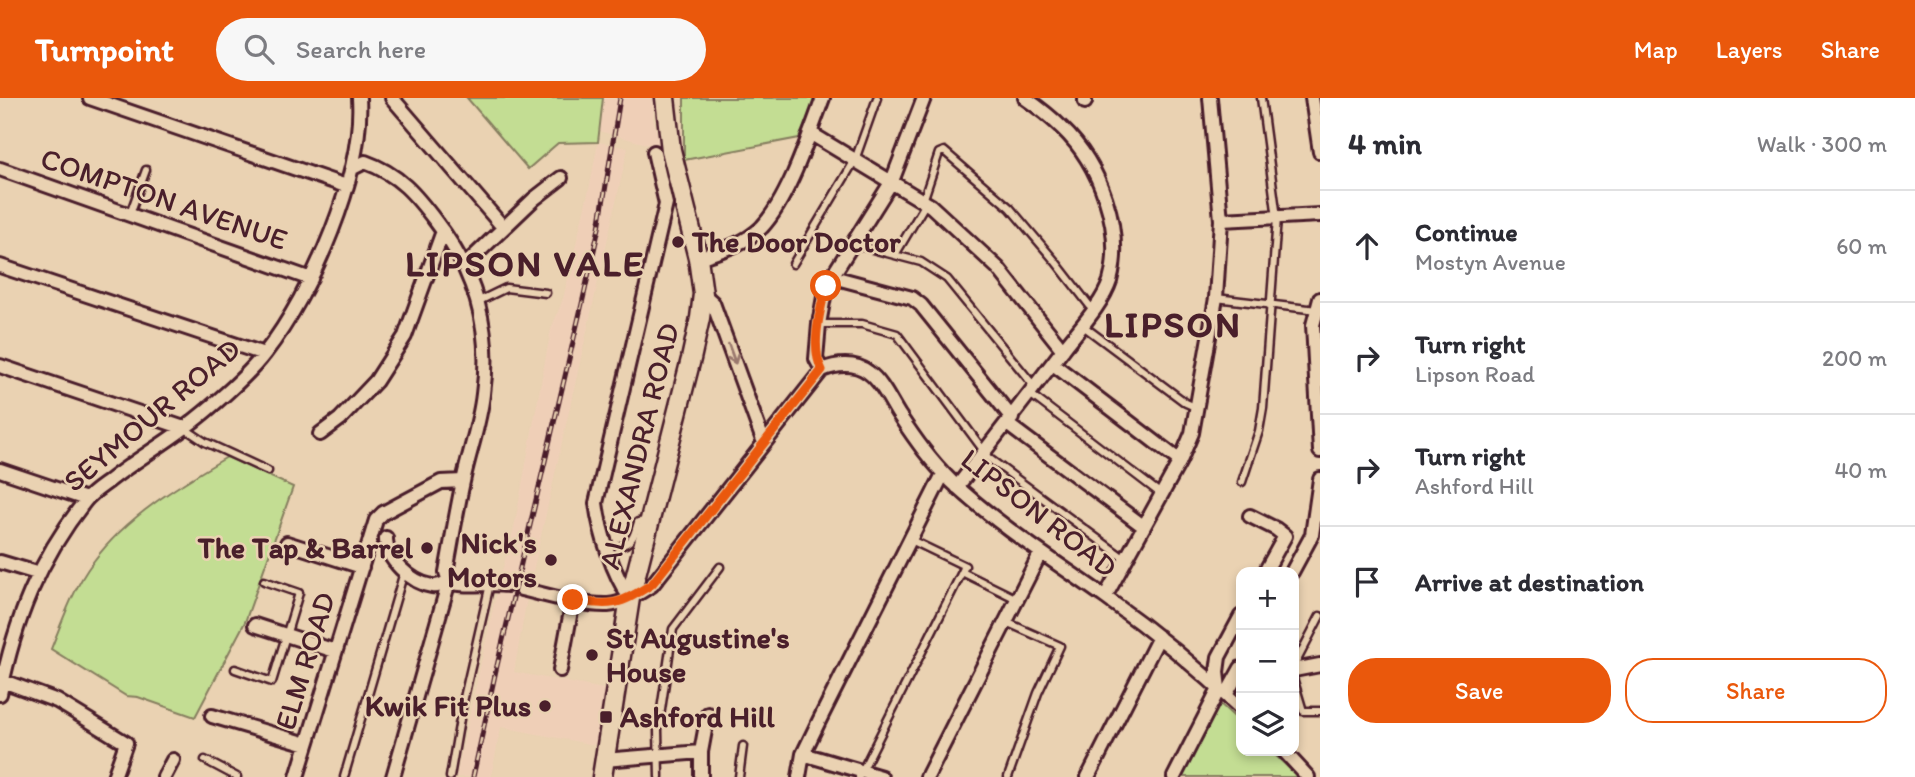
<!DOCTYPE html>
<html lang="en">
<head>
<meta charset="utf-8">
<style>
  body { margin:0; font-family:Itim,sans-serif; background:#f7f7f7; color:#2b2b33 }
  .controls { position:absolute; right:21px; bottom:21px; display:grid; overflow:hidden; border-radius:14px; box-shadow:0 4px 10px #0003 }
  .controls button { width:63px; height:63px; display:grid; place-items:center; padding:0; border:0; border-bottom:2px solid #e1e1e2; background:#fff; color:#2b2b33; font:35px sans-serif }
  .stop { position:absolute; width:21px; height:21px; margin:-16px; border:5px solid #ea580c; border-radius:50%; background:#fff }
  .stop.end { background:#ea580c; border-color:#fff; box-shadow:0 2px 7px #0008 }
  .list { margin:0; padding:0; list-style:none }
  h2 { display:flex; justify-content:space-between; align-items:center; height:91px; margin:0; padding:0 28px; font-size:30px }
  h2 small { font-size:23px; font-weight:400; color:#7c7c81 }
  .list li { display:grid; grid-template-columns:46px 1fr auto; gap:21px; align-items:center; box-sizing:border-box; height:112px; padding:0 28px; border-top:2px solid #e1e1e2 }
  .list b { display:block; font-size:26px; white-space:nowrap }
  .list p { margin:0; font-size:23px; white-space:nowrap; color:#7c7c81 }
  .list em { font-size:23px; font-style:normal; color:#7c7c81 }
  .actions { display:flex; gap:14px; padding:21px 28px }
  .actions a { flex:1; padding:16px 0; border:2px solid #ea580c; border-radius:28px; text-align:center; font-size:24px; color:#ea580c }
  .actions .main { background:#ea580c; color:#fff }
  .icon { flex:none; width:38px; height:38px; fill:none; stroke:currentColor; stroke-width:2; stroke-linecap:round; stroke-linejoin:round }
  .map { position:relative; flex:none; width:1320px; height:679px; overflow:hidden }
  header { display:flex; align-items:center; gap:42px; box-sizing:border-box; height:98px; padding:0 35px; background:#ea580c; color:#fff }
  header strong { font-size:33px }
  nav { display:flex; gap:38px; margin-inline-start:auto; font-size:24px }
  .search { width:490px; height:63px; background:#f7f7f7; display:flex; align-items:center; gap:18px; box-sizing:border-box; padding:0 24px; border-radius:38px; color:#7c7c81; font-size:26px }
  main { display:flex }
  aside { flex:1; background:#fff }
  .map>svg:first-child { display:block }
  .built { fill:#efcfb7 }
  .green { fill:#c3dd93; stroke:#867e5f; stroke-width:2 }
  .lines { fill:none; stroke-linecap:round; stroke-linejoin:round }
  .lane-casing { stroke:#4a1f2b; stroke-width:11 }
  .street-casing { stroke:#4a1f2b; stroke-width:18 }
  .secondary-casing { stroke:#4a1f2b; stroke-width:23 }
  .lane { stroke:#ead2b2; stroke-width:6 }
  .street { stroke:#ead2b2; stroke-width:12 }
  .secondary { stroke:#ead2b2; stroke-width:18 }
  .rail-casing { stroke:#4a1f2b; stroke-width:5 }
  .rail { stroke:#ead2b2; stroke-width:2.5; stroke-dasharray:8; stroke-linecap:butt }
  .oneway { stroke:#9a786e }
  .route { stroke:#ea580c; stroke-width:9 }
  .poi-dot { fill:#4a1f2b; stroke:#ead2b2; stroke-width:2.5 }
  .labels { text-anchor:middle; stroke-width:5; stroke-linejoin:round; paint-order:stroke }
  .street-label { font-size:30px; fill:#4a1f2b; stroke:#ead2b2 }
  .poi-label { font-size:30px; font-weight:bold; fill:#4a1f2b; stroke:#ead2b2; text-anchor:start }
  .district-label { font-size:37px; font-weight:bold; letter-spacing:2px; fill:#4a1f2b; stroke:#ead2b2 }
</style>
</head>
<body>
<header>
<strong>Turnpoint</strong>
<div class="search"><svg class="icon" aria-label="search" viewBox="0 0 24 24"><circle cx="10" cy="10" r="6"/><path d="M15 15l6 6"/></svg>Search here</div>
<nav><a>Map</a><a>Layers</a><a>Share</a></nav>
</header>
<main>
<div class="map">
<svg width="1320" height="679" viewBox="0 0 1320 679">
  <rect width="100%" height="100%" fill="#ead2b2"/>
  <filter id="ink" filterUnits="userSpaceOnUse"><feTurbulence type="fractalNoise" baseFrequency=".0143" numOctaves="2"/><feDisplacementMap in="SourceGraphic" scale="14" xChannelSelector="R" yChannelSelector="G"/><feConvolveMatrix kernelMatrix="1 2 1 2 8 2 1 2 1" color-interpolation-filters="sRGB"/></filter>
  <g filter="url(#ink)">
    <path class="built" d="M603,0H654L653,21L661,50L599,33Z
      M598,44L628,50L530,487L500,480L514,430L551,231L563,201L590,87Z
      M497,492L527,500L514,574L609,592L600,648L501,629L491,679H456Z"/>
    <path class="green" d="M467,0H603L598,44L558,45L528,71Z
      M684,0H812L816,2L799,40L684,62Z
      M227,359L293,389L245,524L195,619L138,599L126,598L51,551C63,521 74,489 93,464C127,418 179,387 227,359Z
      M1218,604L1241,625V653H1271L1298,679H1181Z"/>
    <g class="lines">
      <defs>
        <path id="lane" d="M923,103L939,55L944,53L1010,110L1055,163L1093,212
          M130,116L146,72
          M853,146L921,164L947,181L1034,288
          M895,157L926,105
          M793,166L855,62L877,0
          M1216,200L1317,212
          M477,204L506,190L546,195
          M819,226H862L897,236L984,353
          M1082,227L1186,305L1195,309
          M1030,296L1161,396
          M184,330L205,344L268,373
          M983,356L1125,461
          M1242,384L1259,333L1263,310L1277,120L1261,0
          M623,447C634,443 635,434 638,424L648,423
          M962,474L1017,501
          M1006,524L1060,548L1038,595L1008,679
          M1294,568L1320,518
          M235,571L272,584L299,495L264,483
          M1294,583L1303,613H1320
          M205,662L237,679
          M344,679L404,474
          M450,679L463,604L490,486
          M659,679L658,632L673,531L720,469
          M739,679L743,648
          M859,679L965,468L911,442"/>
        <path id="street" d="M90,0L346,88
          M392,0L503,129
          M1085,0V4
          M1312,0L1320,54
          M810,35L931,108L998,170L1063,252
          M353,70L365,64C399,76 416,97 437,125C475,175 492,233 483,296C480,324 470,352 464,379C457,410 452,442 446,474L449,483
          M0,71L311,181
          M1221,122L1320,117
          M698,160C720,153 745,146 762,129C789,100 809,37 823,0
          M465,167L534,101L561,80
          M0,168L264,256
          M833,179L912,200L921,207L1012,320
          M703,196L713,205L764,345
          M1320,201L1313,227L1320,353
          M1053,266L1180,363
          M0,268L184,330
          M822,272L816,261L819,226L826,188L892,83L924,0
          M1007,326L1143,428
          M320,336L340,321L376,283L405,238L443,133
          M0,372L86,401
          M957,389C993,343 1029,296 1065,249C1079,231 1103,205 1110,183C1124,132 1100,66 1062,30C1051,19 1038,9 1025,0
          M1250,418L1276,431L1285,438L1265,474
          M386,440C385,461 412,485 432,488C438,489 443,486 449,483C458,490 492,484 507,487
          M287,445L362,469
          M0,464L37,475
          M1292,474L1312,437L1320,381
          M521,491C547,497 582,508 608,507C624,506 639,495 652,487L822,272C836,266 855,264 868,274C882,284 890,303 899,317C915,341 931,364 952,384C999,428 1053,462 1105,499C1153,533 1199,571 1241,611
          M1105,499L1180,363L1192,335L1216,200L1221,122L1210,0
          M630,500C613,476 600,435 596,405L666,106L654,54
          M255,527L335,553
          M560,572L573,502
          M1294,572L1320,567
          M3,583L57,603L126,645L114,679
          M0,596C15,522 38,463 85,403C91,395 101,389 109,383C133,364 159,349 183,331C207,313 247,279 265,255C312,195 364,76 359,0
          M1226,597L1241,570
          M212,618L307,646
          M1284,653L1308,679
          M803,656L881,679
          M604,662L701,654
          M164,679L173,662
          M297,679L376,422L383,415L441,384L463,383
          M393,679L449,483
          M701,679V654L708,616
          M799,679L803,656L819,623L943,376
          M927,679L1040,456
          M1088,679L1159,539
          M1174,679L1219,591L1217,574L1219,559L1241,518"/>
        <path id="secondary" d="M602,679L630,500L691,261L700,220L703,196L698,160L671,52L665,0"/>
      </defs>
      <use href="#lane" class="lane-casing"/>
      <use href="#street" class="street-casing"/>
      <use href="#secondary" class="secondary-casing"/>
      <use href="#lane" class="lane"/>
      <use href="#street" class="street"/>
      <use href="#secondary" class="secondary"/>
      <defs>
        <path id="rail" d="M473,679L496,572L581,210L599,130L620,0"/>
      </defs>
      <use href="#rail" class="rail-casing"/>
      <use href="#rail" class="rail"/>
    </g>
    <defs><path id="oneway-shaft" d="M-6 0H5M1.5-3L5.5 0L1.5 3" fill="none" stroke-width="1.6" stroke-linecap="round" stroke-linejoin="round" transform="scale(1.75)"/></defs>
    <use class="oneway" href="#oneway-shaft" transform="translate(732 256) rotate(70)"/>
  </g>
  <g class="lines" filter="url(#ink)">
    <path class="route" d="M573,502C612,508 618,508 652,486L822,272C810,249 820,213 826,188"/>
  </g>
  <g class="poi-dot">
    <circle cx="678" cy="144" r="7"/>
    <circle cx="427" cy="450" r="7"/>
    <circle cx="551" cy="462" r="7"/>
    <circle cx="592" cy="557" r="7"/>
    <circle cx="545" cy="608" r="7"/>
    <rect x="599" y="612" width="14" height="14" rx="3.5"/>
  </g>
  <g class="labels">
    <g class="street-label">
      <text transform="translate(164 101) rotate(19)" y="10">COMPTON AVENUE</text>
      <text transform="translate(152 317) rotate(-40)" y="10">SEYMOUR ROAD</text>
      <text transform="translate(639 348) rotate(-76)" y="10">ALEXANDRA ROAD</text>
      <text transform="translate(1039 415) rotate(38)" y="10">LIPSON ROAD</text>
      <text transform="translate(305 563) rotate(-73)" y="10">ELM ROAD</text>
    </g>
    <g class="poi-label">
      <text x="692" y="154">The Door Doctor</text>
      <text x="537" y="455" text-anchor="end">Nick's<tspan x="537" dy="34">Motors</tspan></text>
      <text x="413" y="460" text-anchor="end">The Tap &amp; Barrel</text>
      <text x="606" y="550">St Augustine's<tspan x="606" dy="34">House</tspan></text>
      <text x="531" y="618" text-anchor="end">Kwik Fit Plus</text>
      <text x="620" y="629">Ashford Hill</text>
    </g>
    <g class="district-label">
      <text x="525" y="178">LIPSON VALE</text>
      <text x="1173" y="239">LIPSON</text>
    </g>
  </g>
</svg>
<div class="controls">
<button>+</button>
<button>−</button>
<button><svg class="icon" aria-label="layers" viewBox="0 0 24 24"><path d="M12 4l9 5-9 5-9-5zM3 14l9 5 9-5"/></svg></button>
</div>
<div class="stop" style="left:826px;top:188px"></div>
<div class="stop end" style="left:573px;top:502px"></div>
</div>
<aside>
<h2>4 min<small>Walk · 300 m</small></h2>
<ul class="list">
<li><svg class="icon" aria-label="ahead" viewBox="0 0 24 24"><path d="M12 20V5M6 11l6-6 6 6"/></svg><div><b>Continue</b><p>Mostyn Avenue</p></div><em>60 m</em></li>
<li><svg class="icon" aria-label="right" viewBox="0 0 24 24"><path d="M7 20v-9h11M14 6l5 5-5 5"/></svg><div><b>Turn right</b><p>Lipson Road</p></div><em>200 m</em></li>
<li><svg class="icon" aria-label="right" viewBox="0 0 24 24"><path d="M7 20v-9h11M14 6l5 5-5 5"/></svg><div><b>Turn right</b><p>Ashford Hill</p></div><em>40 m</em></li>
<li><svg class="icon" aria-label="arrive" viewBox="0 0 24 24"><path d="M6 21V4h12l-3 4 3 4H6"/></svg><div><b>Arrive at destination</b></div></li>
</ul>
<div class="actions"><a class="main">Save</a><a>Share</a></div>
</aside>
</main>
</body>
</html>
